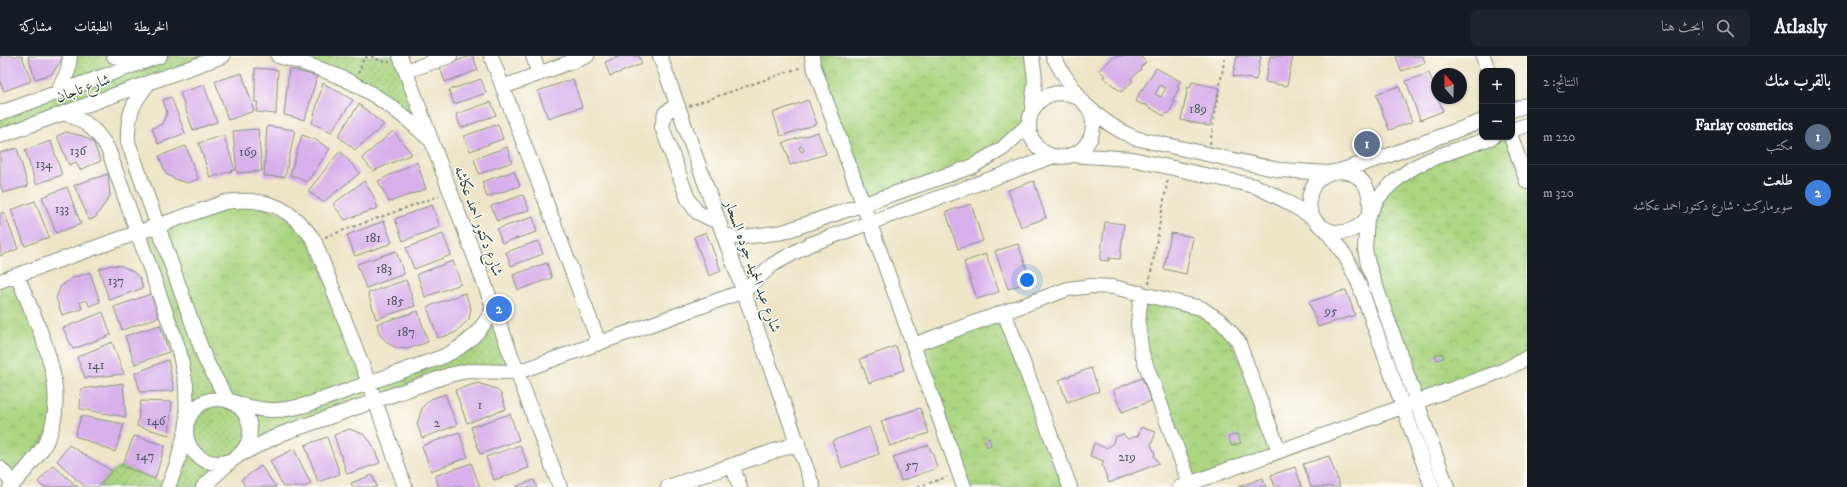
<!DOCTYPE html>
<html lang="ar">
<head>
<meta charset="utf-8">
<style>
  body { margin:0; font-family:"IM FELL DW Pica",Amiri,serif; background:#20242c; color:#f1f3f6; direction:rtl }
  .controls { position:absolute; right:12px; top:12px; display:grid; overflow:hidden; border-radius:8px; box-shadow:0 1px 3px #0004 }
  .controls button { width:36px; height:36px; display:grid; place-items:center; padding:0; border:0; border-bottom:1px solid #363941; background:#171b24; color:#f1f3f6; font:20px sans-serif }
  .compass { position:absolute; left:1431px; top:12px; width:36px; height:36px; border-radius:50%; background:#171b24; box-shadow:0 1px 3px #0004; rotate:340deg }
  .you { position:absolute; left:1027px; top:224px; width:14px; height:14px; margin:-10px; border:3px solid #fff; border-radius:50%; background:#1a73e8; box-shadow:0 0 0 6px #1a73e833 }
  .badge { display:grid; place-items:center; width:26px; height:26px; border-radius:50%; background:#d93025; color:#fff; font-size:13px; font-weight:700 }
  .pin { position:absolute; translate:-50% -50%; border:2px solid #fff; box-shadow:0 1px 4px #0006 }
  .list { margin:0; padding:0; list-style:none }
  h2 { display:flex; justify-content:space-between; align-items:center; height:52px; margin:0; padding:0 16px; font-size:17px }
  h2 small { font-size:13px; font-weight:400; color:#9ea1a6 }
  .list li { display:grid; grid-template-columns:26px 1fr auto; gap:12px; align-items:center; box-sizing:border-box; height:56px; padding:0 16px; border-top:1px solid #363941 }
  .list b { display:block; font-size:15px; white-space:nowrap }
  .list p { margin:0; font-size:13px; white-space:nowrap; color:#9ea1a6 }
  .list em { font-size:13px; font-style:normal; color:#9ea1a6 }
  .icon { flex:none; width:22px; height:22px; fill:none; stroke:currentColor; stroke-width:2; stroke-linecap:round; stroke-linejoin:round }
  .map { position:relative; flex:none; width:1527px; height:431px; overflow:hidden; direction:ltr }
  header { display:flex; align-items:center; gap:24px; box-sizing:border-box; height:56px; padding:0 20px; background:#171b24; border-bottom:1px solid #363941 }
  header strong { font-size:19px }
  nav { display:flex; gap:22px; margin-inline-start:auto; font-size:14px }
  .search { width:280px; height:36px; background:#20242c; display:flex; align-items:center; gap:10px; box-sizing:border-box; padding:0 14px; border-radius:8px; color:#9ea1a6; font-size:15px }
  main { display:flex }
  aside { flex:1; background:#171b24 }
  .map>svg:first-child { display:block }
  .grass { fill:url(#grass-dots); stroke:#65895a }
  .park { fill:url(#park-crowns); stroke:#65895a }
  .building { fill:#d7afeb; fill-rule:evenodd }
  .lines { fill:none; stroke-linecap:round; stroke-linejoin:round }
  .minor-casing { stroke:#86917e; stroke-width:16 }
  .path { stroke:#86917e; stroke-width:2; stroke-dasharray:3 3; stroke-linecap:butt }
  .minor { stroke:#fff; stroke-width:14 }
  .labels { text-anchor:middle; stroke-width:3; stroke-linejoin:round; paint-order:stroke }
  .number-label { font-size:13px; fill:#4d5a62 }
  .street-label { font-size:15px; fill:#1f3d34; stroke:#fdfcf7 }
</style>
</head>
<body>
<header>
<strong>Atlasly</strong>
<div class="search"><svg class="icon" aria-label="search" viewBox="0 0 24 24"><circle cx="10" cy="10" r="6"/><path d="M15 15l6 6"/></svg>ابحث هنا</div>
<nav><a>الخريطة</a><a>الطبقات</a><a>مشاركة</a></nav>
</header>
<main>
<aside>
<h2>بالقرب منك<small>النتائج: 2</small></h2>
<ul class="list">
<li><span class="badge" style="background:#5c6f8a">1</span><div><b>Farlay cosmetics</b><p>مكتب</p></div><em>220 m</em></li>
<li><span class="badge" style="background:#3f7fe0">2</span><div><b>طلعت</b><p>سوبرماركت · شارع دكتور احمد عكاشه</p></div><em>320 m</em></li>
</ul>
</aside>
<div class="map">
<svg width="1527" height="431" viewBox="0 0 1527 431">
  <defs>
    <pattern id="grass-dots" width="8" height="8" patternUnits="userSpaceOnUse"><rect width="8" height="8" fill="#abd581"/><path d="M2 2h.1M6 6h.1" fill="none" stroke="#8bae6a" stroke-width="1.8" stroke-linecap="round"/></pattern>
    <pattern id="park-crowns" width="20" height="18" patternUnits="userSpaceOnUse"><rect width="20" height="18" fill="#abd581"/><path d="M2 6a3 3 0 1 1 6 0M12 15a3 3 0 1 1 6 0" fill="none" stroke="#8bae6a"/></pattern>
  </defs>
  <rect width="100%" height="100%" fill="#fdfcf7"/>
  <filter id="ink" filterUnits="userSpaceOnUse"><feTurbulence type="fractalNoise" baseFrequency=".025" numOctaves="2"/><feDisplacementMap in="SourceGraphic" scale="8" xChannelSelector="R" yChannelSelector="G"/><feConvolveMatrix kernelMatrix="1 2 1 2 8 2 1 2 1" color-interpolation-filters="sRGB"/></filter>
  <filter id="wash" filterUnits="userSpaceOnUse"><feTurbulence type="fractalNoise" baseFrequency=".012" numOctaves="4" result="noise"/><feDisplacementMap in="SourceGraphic" scale="16" xChannelSelector="R" yChannelSelector="G"/><feGaussianBlur stdDeviation="0.9" result="paint"/><feColorMatrix in="noise" values="0 0 0 0 0 0 0 0 0 0 0 0 0 0 0 0 0 1.4 0 .05"/><feComposite in="paint" operator="in"/></filter>
  <g filter="url(#wash)">
    <rect width="100%" height="100%" fill="#ede5c7"/>
    <path class="grass" d="M70,0H223L0,80V57L57,37Z
      M278,0H400L431,85L376,39Z
      M158,169L270,355L442,301L493,253L518,316L467,315L261,387L203,431H98L112,415L122,410L169,429L177,408L188,347L138,177Z"/>
    <path class="park" d="M812,0H1032V53L1028,69L1002,93L863,148Z
      M1493,81H1511L1527,126V302L1416,346L1372,223L1370,154L1391,128Z
      M246,144L302,168L369,327L288,354L227,343L158,169Z
      M17,219L51,309L53,369L13,427L0,412V225Z
      M1141,237L1222,266L1279,395L1190,428L1142,298Z
      M1004,256L1070,431H964L913,289Z"/>
    <g id="blocks">
      <path class="building" d="M0,0H22L31,25L4,35L0,26Z
        M28,0H64L52,18L35,23Z
        M470,0H473L478,14L445,26L440,11Z
        M621,0H639L642,8L610,20L605,6Z
        M1115,0H1140L1146,6L1140,12L1141,13L1131,23L1133,25L1121,36L1103,21L1105,20L1099,14Z
        M1237,0H1261L1256,24L1233,20Z
        M1270,0H1293L1287,30L1265,26Z
        M1396,0H1423L1425,7L1401,15Z
        M255,12L278,14L276,58L256,56L258,46H255Z
        M1156,12L1180,25L1177,31L1179,32L1172,45L1175,46L1168,58L1166,57L1164,60L1144,48L1143,49L1136,45L1141,33L1142,34ZM1160,29L1166,32L1161,41L1155,38Z
        M289,13L317,20L305,64L284,59Z
        M242,17L254,55L228,64L215,25Z
        M1429,17L1443,55L1420,64L1406,25Z
        M481,23L486,37L454,48L449,34Z
        M573,23L582,51L548,62L538,35Z
        M1192,26L1219,32L1210,70L1181,64L1188,31L1190,32Z
        M323,27L353,44L331,76L312,67Z
        M204,29L217,66L193,74L180,37Z
        M1399,30L1412,66L1389,74L1376,38Z
        M171,41L185,77L158,88L152,72L162,68L167,57L163,44Z
        M808,44L817,68L781,80L773,57Z
        M491,46L496,59L461,72L456,58Z
        M359,48L384,69L355,94L338,80Z
        M498,68L503,83L470,95L464,80Z
        M267,70L295,74L285,121L264,120Z
        M258,73L262,115L237,117L233,75Z
        M393,75L412,98L373,115L362,102Z
        M66,76L83,80L93,86L101,105L80,114L76,106L69,109L57,80Z
        M818,76L826,98L790,109L788,102H789L783,87ZM802,90L804,95L801,96L799,91Z
        M224,79L235,114L210,122L199,87Z
        M302,79L316,84L330,93L307,126L290,119Z
        M51,85L62,119L36,128L25,94Z
        M186,90L198,123L188,127L177,124L166,118L159,100Z
        M507,91L512,106L479,118L474,103Z
        M17,92L28,130L3,137L0,127V97Z
        M340,95L360,117L323,146L308,135Z
        M417,106L426,133L389,146L378,125Z
        M514,115L520,130L487,141L482,126Z
        M108,118L110,140L95,162L89,164L74,129Z
        M364,125L373,139L378,152L345,164L333,148Z
        M1034,125L1046,162L1021,171L1008,134Z
        M67,131L81,168L56,177L42,141Z
        M523,139L529,154L497,165L491,150Z
        M35,145L49,181L25,190L11,154Z
        M971,148L983,185L958,193L946,156Z
        M432,149L440,171L403,185L395,163Z
        M4,156L18,193L0,200V158Z
        M533,161L537,176L502,187L497,173Z
        M384,165L392,187L355,200L347,179Z
        M1105,166L1124,168L1120,203L1109,202V205L1100,204Z
        M706,176L721,215L709,220L694,181Z
        M1171,177L1193,181L1186,218L1164,213Z
        M443,178L451,199L414,213L406,192Z
        M538,185L543,198L511,210L506,196Z
        M1018,188L1031,225L1008,233L995,195Z
        M396,195L404,218L366,232L357,208Z
        M986,198L999,236L977,243L964,206Z
        M453,205L461,228L425,241L417,218Z
        M547,207L552,222L518,234L513,219Z
        M111,209L122,210L132,215L140,222L143,232L109,244L99,213Z
        M90,216L100,246L89,250L87,244L80,246L82,253L62,259L56,242L60,231L72,222Z
        M406,224L415,250L376,263L368,237Z
        M1346,234L1355,259L1318,271L1309,246Z
        M465,237L471,252L469,263L455,277L438,282L427,251Z
        M151,238L159,261L122,274L114,251Z
        M418,255L428,286L407,293L397,292L389,288L380,279L377,268Z
        M103,256L111,279L73,293L63,272Z
        M160,269L169,296L135,308L125,280Z
        M112,286L124,318L85,322L77,301Z
        M896,290L904,314L869,327L860,303Z
        M1442,297L1444,302L1437,304L1435,299Z
        M168,304L174,335L140,336L135,317Z
        M1091,312L1099,335L1067,346L1059,324Z
        M1142,322L1151,345L1122,356L1113,334Z
        M123,327L126,361L80,353L81,333Z
        M478,327L496,333L501,338L506,353L467,367L455,334Z
        M445,338L457,369L422,382L417,368L423,350L431,343Z
        M141,345L172,346L169,379L137,370Z
        M920,352L929,377L890,390L881,365Z
        M510,358L519,384L480,398L471,371Z
        M81,360L124,368L115,396L75,380Z
        M869,371L879,398L842,412L832,385Z
        M1141,371L1156,376L1151,389L1155,397L1154,400L1159,407L1109,427L1102,409L1104,405L1090,400L1094,387L1106,392L1112,389L1115,381L1123,378L1128,383L1138,380Z
        M349,373L363,378L371,386L380,407L347,418L334,379Z
        M459,376L468,401L431,415L422,390Z
        M1237,378L1241,387L1232,390L1228,381Z
        M134,380L165,389L155,423L122,410Z
        M327,381L340,418L318,426L305,389Z
        M989,382L991,389L987,391L985,384Z
        M69,389L112,415L98,431H85L57,405Z
        M520,389L529,412L494,424L486,401Z
        M929,389L931,395H932L937,412L901,425L893,401Z
        M294,393L311,428L304,431H283L270,405Z
        M1329,400L1340,431H1311L1303,408Z
        M471,407L480,431H439L435,420Z
        M53,409L78,431H43L38,426Z
        M261,410L276,431H246L241,424Z
        M1295,411L1302,431H1275L1271,419Z
        M372,419L377,431H353L351,427Z
        M1263,422L1266,431H1238Z
        M534,424L537,431H515Z"/>
    </g>
  </g>
  <g filter="url(#ink)">
    <use href="#blocks" fill-opacity="0" stroke="#86917e" stroke-width="1"/>
    <g class="lines">
      <defs>
        <path id="minor" d="M114,0L130,5L141,6
          M278,0C340,16 381,37 428,82
          M400,0L560,431
          M491,0L599,287
          M533,0L539,18
          M660,0L813,431
          M812,0L813,8L964,431
          M1032,0L1035,23L1032,53
          M1053,0L1062,16L1080,42
          M1483,0L1488,15
          M406,15L450,0
          M150,26C132,46 127,60 128,86L205,303L227,343
          M503,31L587,0
          M1029 69a32 32 0 1 1 64 0a32 32 0 1 1-64 0Z
          M57,37L68,15L70,0
          M677,49L665,57L662,71L688,143L697,156L711,163L719,165
          M1087,50C1102,64 1116,74 1135,82L1279,114L1329,117
          M1512,54L1527,49
          M0,57L160,0
          M64,57C85,64 97,74 108,93L179,294L186,329L187,365
          M1512,74L1527,69
          M0,80L223,0
          M1511,81L1527,126
          M1070,99L1132,103L1255,130L1284,144L1312,161
          M1339,115L1387,100L1482,65
          M1370,154C1374,102 1309,105 1309,147C1309,156 1314,165 1321,170C1336,181 1356,177 1367,162C1371,156 1374,148 1379,141C1388,130 1399,121 1411,113C1434,99 1467,91 1493,81
          M1367,162L1365,193L1368,208L1447,431
          M1326,174L1346,201L1359,228L1432,431
          M724,180L744,181L783,176L971,111L1002,93L1028,69
          M0,225L225,146C267,141 289,150 314,184L369,327L405,431
          M1141,237L1138,268L1142,298L1190,428
          M1004,256L1070,431
          M913,289L1068,233L1091,230L1113,231L1201,252L1222,266L1238,285L1279,395
          M186 375a32 32 0 1 1 64 0a32 32 0 1 1-64 0Z
          M231,345C260,356 279,357 309,348L442,301C466,290 481,276 493,253
          M241,398L281,378L449,319L467,315L518,316L744,235L772,209L808,189L1054,100
          M732,409L740,431
          M0,412L13,427
          M10,431C22,418 36,404 45,388C74,335 37,270 17,219
          M168,431L177,408L185,377
          M203,431L232,404
          M668,431L798,387
          M1180,431L1502,315L1527,302"/>
      </defs>
      <use href="#minor" class="minor-casing"/>
      <path class="path" d="M371,0L381,5L390,6
        M358,18L364,2L370,0
        M689,50L802,11
        M1210,88L1225,0
        M325,181L439,140
        M1149,228L1168,122
        M918,431L947,421"/>
      <use href="#minor" class="minor"/>
    </g>
  </g>
  <g class="labels">
    <g class="number-label">
      <text x="1198" y="57">189</text>
      <text x="78" y="99">136</text>
      <text x="248" y="100">169</text>
      <text x="44" y="112">134</text>
      <text x="62" y="157">133</text>
      <text x="373" y="186">181</text>
      <text x="384" y="217">183</text>
      <text x="116" y="229">137</text>
      <text x="395" y="249">185</text>
      <text x="1331" y="259">95</text>
      <text x="406" y="280">187</text>
      <text x="96" y="313">141</text>
      <text x="480" y="353">1</text>
      <text x="156" y="369">146</text>
      <text x="437" y="371">2</text>
      <text x="145" y="404">147</text>
      <text x="1127" y="405">219</text>
      <text x="912" y="413">57</text>
    </g>
    <g class="street-label">
      <text transform="translate(83 32) rotate(-20)" y="5">شارع تاجان</text>
      <text transform="translate(479 165) rotate(70)" y="5">شارع دكتور احمد عكاشه</text>
      <text transform="translate(753 210) rotate(70)" y="5">شارع عبد الحميد جوده السحار</text>
    </g>
  </g>
</svg>
<div class="controls">
<button>+</button>
<button>−</button>
</div>
<svg class="compass" viewBox="-18 -18 36 36"><path d="M0-13l5 13h-10z" fill="#e53935"/><path d="M0 13l5-13h-10z" fill="#9ea1a6"/></svg>
<div class="you"></div>
<div class="pin badge" style="left:1367px;top:88px;background:#5c6f8a">1</div>
<div class="pin badge" style="left:499px;top:253px;background:#3f7fe0">2</div>
</div>
</main>
</body>
</html>
